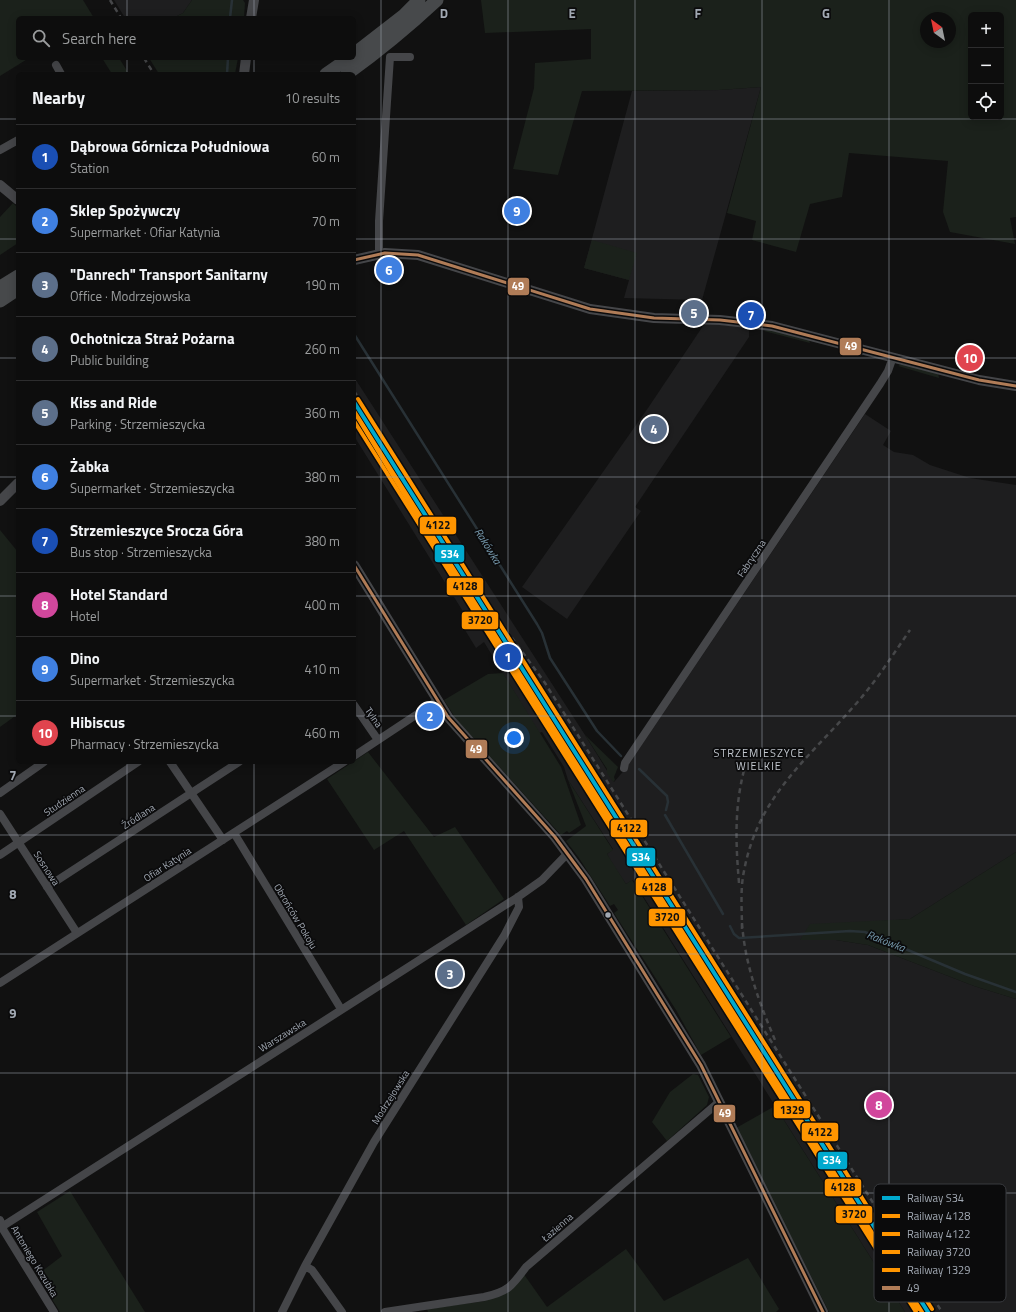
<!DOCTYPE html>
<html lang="en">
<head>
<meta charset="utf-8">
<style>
  body { margin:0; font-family:"Titillium Web",sans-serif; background:#161616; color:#f1f3f6 }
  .controls { position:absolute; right:12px; top:12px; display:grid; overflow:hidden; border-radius:6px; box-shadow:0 2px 10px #0003 }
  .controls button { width:36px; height:36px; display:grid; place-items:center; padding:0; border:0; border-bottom:1px solid #2d2d2e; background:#0d0d0d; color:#f1f3f6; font:20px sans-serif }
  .compass { position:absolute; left:920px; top:12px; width:36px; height:36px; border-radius:50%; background:#0d0d0d; box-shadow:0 2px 10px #0003; rotate:327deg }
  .you { position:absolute; left:514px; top:738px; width:14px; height:14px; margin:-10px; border:3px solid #fff; border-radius:50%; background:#1a73e8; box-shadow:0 0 0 6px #1a73e833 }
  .badge { display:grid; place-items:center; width:26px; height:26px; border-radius:50%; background:#0f766e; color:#fff; font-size:13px; font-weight:700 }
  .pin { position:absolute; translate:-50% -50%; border:2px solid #fff; box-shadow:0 1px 4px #0006 }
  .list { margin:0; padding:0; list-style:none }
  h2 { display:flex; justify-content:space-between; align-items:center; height:52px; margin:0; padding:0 16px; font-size:17px }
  h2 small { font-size:13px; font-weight:400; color:#9a9c9d }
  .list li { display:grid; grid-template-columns:26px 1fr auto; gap:12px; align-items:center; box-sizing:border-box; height:64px; padding:0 16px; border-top:1px solid #2d2d2e }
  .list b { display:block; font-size:15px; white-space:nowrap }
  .list p { margin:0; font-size:13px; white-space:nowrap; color:#9a9c9d }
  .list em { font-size:13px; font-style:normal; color:#9a9c9d }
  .icon { flex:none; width:22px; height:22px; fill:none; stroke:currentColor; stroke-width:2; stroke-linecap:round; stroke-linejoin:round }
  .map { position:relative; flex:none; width:1016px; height:1312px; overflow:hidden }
  .search { position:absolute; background:#0d0d0d; box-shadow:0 2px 10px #0003; left:16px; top:16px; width:340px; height:44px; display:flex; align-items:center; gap:10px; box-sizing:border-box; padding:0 14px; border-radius:6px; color:#9a9c9d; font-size:15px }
  .panel { position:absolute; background:#0d0d0d; box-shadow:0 2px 10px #0003; left:16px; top:72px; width:340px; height:692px; border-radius:6px }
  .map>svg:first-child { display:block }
  .built { fill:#1e1e1f }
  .green { fill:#1b211b; fill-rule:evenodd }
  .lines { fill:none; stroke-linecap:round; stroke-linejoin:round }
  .stream { stroke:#283136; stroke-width:2.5 }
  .minor { stroke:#454649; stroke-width:8 }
  .tertiary { stroke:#454649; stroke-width:10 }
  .primary { stroke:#47494b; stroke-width:13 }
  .rail { stroke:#464749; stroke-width:2.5; stroke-dasharray:5 4; stroke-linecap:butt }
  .bus-1-casing { stroke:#0b0b0c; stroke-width:6 }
  .bus-1 { stroke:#b07c57; stroke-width:3 }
  .rail-1-casing { stroke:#0b0b0c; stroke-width:7 }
  .rail-2-casing { stroke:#0b0b0c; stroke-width:7 }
  .rail-3-casing { stroke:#0b0b0c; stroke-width:7 }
  .rail-4-casing { stroke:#0b0b0c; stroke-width:7 }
  .rail-5-casing { stroke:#0b0b0c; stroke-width:7 }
  .rail-1 { stroke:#00a9ce; stroke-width:4 }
  .rail-2 { stroke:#ff9500; stroke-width:4 }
  .rail-3 { stroke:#ff9500; stroke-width:4 }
  .rail-4 { stroke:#ff9500; stroke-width:4 }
  .rail-5 { stroke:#ff9500; stroke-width:4 }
  .grid { fill:none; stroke:#a1a8b2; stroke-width:1; stroke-opacity:0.55 }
  .bus-dot { fill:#a1a8b2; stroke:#0b0b0c; stroke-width:1.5 }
  .labels { text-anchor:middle; stroke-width:3.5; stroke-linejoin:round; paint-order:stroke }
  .street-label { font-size:10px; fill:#a1a8b2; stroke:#0b0b0c }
  .water-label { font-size:11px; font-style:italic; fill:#779aae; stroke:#0b0b0c }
  .neighbourhood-label { font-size:11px; letter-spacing:1px; fill:#c2c7ce; stroke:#0b0b0c }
  .key { fill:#0b0b0c; stroke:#383a3e; stroke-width:1 }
  .key-label { font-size:11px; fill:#a1a8b2 }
  .grid-label { font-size:13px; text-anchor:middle; font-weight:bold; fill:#a1a8b2; stroke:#0b0b0c; stroke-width:3.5; stroke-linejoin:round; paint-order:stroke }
  .line-badge { stroke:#0b0b0c; stroke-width:1.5 }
  .badge-label { font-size:11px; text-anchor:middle; font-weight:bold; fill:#fff }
  .pale-badge-label { font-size:11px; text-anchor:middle; font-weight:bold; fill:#111 }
</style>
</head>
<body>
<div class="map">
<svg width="1016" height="1312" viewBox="0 0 1016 1312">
  <rect width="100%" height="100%" fill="#111"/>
  <path class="built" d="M114,0H192L183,13L173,18H125Z
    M761,87L702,300L624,298L629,280L584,268L632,91L719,90Z
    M705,323L747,328L749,331V337L635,507L641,511L567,619L522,587L648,408Z
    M354,377L585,735L614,782L627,767L865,414L891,431L883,445L894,452L913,455L930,465L970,478L1016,485V852L910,919L869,922L800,940H836L868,945L974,986L1016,999V1312H905L633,880L626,884L615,868L607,854L613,849L568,780L564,767L542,732L539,733L484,642L476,648L465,630L472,626L354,436Z"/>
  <path class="green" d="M0,0H83L94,18H18V58H29L0,76Z
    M192,0H243L245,3L244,18H173L183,13Z
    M481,0H1016V217L1010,218L1015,244L950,232L943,212L948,161L849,153L842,197L810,204L796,252L752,240L756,221L727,213L761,87L719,90L582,91L558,175L513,169L534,88L535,63L591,59V29L485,33ZM971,15H1001V117H971ZM926,18H950V42H926Z
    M102,58H119L129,74H112Z
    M149,58H238L235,74H159Z
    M13,203L18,208V243L0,255V217Z
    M592,240L637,253L629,280L584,268Z
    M769,330L809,340L810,343L764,331Z
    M902,364L938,373L939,378L898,366Z
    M0,530L18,552V714L0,727Z
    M503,673L561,767L581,825L569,833L567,831L561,835L456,719L444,700L488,674Z
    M585,735L618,767L614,777L615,780L613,782L607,773V769Z
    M368,752L434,837L455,827L504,899L466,925L404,831L374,850L327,779Z
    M568,780L613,850L607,854L626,884L632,880L731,1037L701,1055L676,1010L619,921L614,913L618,910L614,904L610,906L579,858L566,841L586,826Z
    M1016,852V999L974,986L868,945L836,940H800L810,924L910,919Z
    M693,1074L698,1075L709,1097L707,1105L667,1141L652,1122L670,1092Z
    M775,1106L888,1285L905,1312H829L736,1128Z
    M70,1191L145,1312H60L37,1275L62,1256L37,1212Z
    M626,1249L664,1301L748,1258L779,1309L776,1312H428L427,1309L485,1301L523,1273L547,1307Z"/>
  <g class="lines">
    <path class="stream" d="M230,18L232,0
      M227,74L228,58
      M354,334L537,624L542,633L550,658L597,731L621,756
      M639,769L667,796L668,802L666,810
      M665,815L723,914
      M730,926L734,934L739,938L850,931L865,932L965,974L1016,992"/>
    <path class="minor" d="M56,65L61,74
      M0,150L18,140
      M379,254V221L390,57H410
      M354,705L378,740
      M354,756L437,701
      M170,762L223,840
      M624,768L625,763L880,384L888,371L893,357
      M0,793L44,762
      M0,814L77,933
      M234,833L341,1009
      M0,855L138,762
      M47,887L239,762
      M0,983L344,762
      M0,1220L4,1231L54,1312
      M0,1228L518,897L542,880L568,853
      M305,1266L312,1270L342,1312
      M282,1312L305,1266L374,1142L504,936L519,907L518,897
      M385,1312L484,1297C508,1292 512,1286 526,1267L719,1102"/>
    <path class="tertiary" d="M251,18L254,0
      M244,74L246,58
      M0,185L18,200
      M354,260L385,253L418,255L590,309L654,318L720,320L772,326L979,380L1016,386
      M0,501L18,483
      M354,565L448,717L555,837L586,879L701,1065L823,1312"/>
    <path class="primary" d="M354,54L403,16L419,0
      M326,74L349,58
      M347,74C379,51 408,27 437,0
      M0,287L18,276
      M0,301L18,289"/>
    <path class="rail" d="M110,0L121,18
      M144,58L154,74
      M354,391L448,539
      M501,623L545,683L942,1312
      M739,883C735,835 734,797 750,750
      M742,923C745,965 759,1002 775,1040
      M742,929C742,910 740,890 744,871C758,796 807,760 854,706C875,683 892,656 910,630"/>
    <defs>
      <path id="bus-1" d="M354,260L385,253L418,255L590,309L654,318L720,320L772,326L979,380L1016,386
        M354,565L448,717L555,837L586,879L701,1065L823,1312"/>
    </defs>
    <use href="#bus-1" class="bus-1-casing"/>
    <use href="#bus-1" class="bus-1"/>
    <defs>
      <path id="rail-1" d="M354,402L928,1312"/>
      <path id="rail-2" d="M354,411L922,1312"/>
      <path id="rail-3" d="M358,399L932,1309"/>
      <path id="rail-4" d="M354,421L916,1312"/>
      <path id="rail-5" d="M358,418L409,502L918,1309"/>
    </defs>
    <use href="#rail-1" class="rail-1-casing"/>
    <use href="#rail-2" class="rail-2-casing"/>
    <use href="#rail-3" class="rail-3-casing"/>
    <use href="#rail-4" class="rail-4-casing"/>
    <use href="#rail-5" class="rail-5-casing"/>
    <use href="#rail-1" class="rail-1"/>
    <use href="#rail-2" class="rail-2"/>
    <use href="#rail-3" class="rail-3"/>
    <use href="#rail-4" class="rail-4"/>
    <use href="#rail-5" class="rail-5"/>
  </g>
  <path class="grid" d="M127,0V18M254,0V18M381,0V1312M508,0V1312M635,0V1312M762,0V1312M889,0V1312M127,58V74M254,58V74M0,119H18M354,119H1016M0,239H18M354,239H1016M0,358H18M354,358H1016M0,477H18M354,477H1016M0,596H18M354,596H1016M0,716H18M354,716H1016M127,762V1312M254,762V1312M0,835H1016M0,954H1016M0,1073H1016M0,1193H1016"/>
  <circle class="bus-dot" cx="608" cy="915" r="3.5"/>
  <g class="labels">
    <g class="street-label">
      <text transform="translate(751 558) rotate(-56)" y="4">Fabryczna</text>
      <text transform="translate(374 717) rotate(55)" y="4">Tylna</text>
      <text transform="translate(64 800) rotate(-34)" y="4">Studzienna</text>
      <text transform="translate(138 816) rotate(-33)" y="4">Źródlana</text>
      <text transform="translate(167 864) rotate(-33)" y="4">Ofiar Katynia</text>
      <text transform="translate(47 868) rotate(57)" y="4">Sosnowa</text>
      <text transform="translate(296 916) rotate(59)" y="4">Obrońców Pokoju</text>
      <text transform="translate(282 1035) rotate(-32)" y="4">Warszawska</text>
      <text transform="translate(390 1097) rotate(-58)" y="4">Modrzejowska</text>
      <text transform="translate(557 1227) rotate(-41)" y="4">Łazienna</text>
      <text transform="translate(35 1261) rotate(59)" y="4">Antoniego Kozubka</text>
    </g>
    <g class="water-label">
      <text transform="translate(488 546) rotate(58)" y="4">Rakówka</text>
      <text transform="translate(886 941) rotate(21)" y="4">Rakówka</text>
    </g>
    <g class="neighbourhood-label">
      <text x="759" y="757">STRZEMIESZYCE<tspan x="759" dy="13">WIELKIE</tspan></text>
    </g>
  </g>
  <rect x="874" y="1184" width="132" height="118" rx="6" class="key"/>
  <rect x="882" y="1196" width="18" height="4" fill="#00a9ce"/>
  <rect x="882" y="1214" width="18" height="4" fill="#ff9500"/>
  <rect x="882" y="1232" width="18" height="4" fill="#ff9500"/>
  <rect x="882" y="1250" width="18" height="4" fill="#ff9500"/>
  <rect x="882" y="1268" width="18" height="4" fill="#ff9500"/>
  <rect x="882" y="1286" width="18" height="4" fill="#b07c57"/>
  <g class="key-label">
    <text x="907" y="1202">Railway S34</text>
    <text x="907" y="1220">Railway 4128</text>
    <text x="907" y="1238">Railway 4122</text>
    <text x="907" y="1256">Railway 3720</text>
    <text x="907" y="1274">Railway 1329</text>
    <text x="907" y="1292">49</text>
  </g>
  <g class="grid-label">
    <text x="444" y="18">D</text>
    <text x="572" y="18">E</text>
    <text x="698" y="18">F</text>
    <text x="826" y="18">G</text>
    <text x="13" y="780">7</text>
    <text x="13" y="899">8</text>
    <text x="13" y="1018">9</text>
  </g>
  <g class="line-badge">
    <rect x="507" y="277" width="23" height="19" rx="4" fill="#b07c57"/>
    <rect x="839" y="337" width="23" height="19" rx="4" fill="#b07c57"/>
    <rect x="419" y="516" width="38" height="19" rx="4" fill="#ff9500"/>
    <rect x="434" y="544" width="31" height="19" rx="4" fill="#00a9ce"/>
    <rect x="446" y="577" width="38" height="19" rx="4" fill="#ff9500"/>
    <rect x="461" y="611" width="38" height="19" rx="4" fill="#ff9500"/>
    <rect x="465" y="739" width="23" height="20" rx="4" fill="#b07c57"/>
    <rect x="610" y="819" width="38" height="19" rx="4" fill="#ff9500"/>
    <rect x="626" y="847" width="30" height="20" rx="4" fill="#00a9ce"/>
    <rect x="635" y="877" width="38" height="19" rx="4" fill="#ff9500"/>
    <rect x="648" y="908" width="38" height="19" rx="4" fill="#ff9500"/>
    <rect x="773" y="1100" width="38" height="19" rx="4" fill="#ff9500"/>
    <rect x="713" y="1104" width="23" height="19" rx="4" fill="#b07c57"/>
    <rect x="801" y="1122" width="38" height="20" rx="4" fill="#ff9500"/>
    <rect x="817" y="1151" width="31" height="19" rx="4" fill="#00a9ce"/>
    <rect x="824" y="1178" width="38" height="19" rx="4" fill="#ff9500"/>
    <rect x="835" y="1205" width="38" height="19" rx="4" fill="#ff9500"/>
  </g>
  <g class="badge-label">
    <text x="518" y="290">49</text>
    <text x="851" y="350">49</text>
    <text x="450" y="558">S34</text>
    <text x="476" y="753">49</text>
    <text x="641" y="861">S34</text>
    <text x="725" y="1117">49</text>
    <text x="832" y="1164">S34</text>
  </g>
  <g class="pale-badge-label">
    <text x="438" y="529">4122</text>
    <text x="465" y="590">4128</text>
    <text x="480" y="624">3720</text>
    <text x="629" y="832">4122</text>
    <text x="654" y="891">4128</text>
    <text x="667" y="921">3720</text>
    <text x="792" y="1114">1329</text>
    <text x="820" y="1136">4122</text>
    <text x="843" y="1191">4128</text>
    <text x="854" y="1218">3720</text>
  </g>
</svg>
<div class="controls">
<button>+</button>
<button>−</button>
<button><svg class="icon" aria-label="locate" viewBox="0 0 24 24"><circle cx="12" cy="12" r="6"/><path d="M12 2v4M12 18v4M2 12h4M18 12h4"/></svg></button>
</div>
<svg class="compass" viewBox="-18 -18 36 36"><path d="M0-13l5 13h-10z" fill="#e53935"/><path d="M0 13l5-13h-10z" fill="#9a9c9d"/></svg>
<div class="you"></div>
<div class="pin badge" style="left:508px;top:657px;background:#1a4fb4">1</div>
<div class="pin badge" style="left:430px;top:716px;background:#3f7fe0">2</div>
<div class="pin badge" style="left:450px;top:974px;background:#5c6f8a">3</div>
<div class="pin badge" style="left:654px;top:429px;background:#5c6f8a">4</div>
<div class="pin badge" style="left:694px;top:313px;background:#5c6f8a">5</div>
<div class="pin badge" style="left:389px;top:270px;background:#3f7fe0">6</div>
<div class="pin badge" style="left:751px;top:315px;background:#1a4fb4">7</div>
<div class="pin badge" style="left:879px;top:1105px;background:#d1479c">8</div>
<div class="pin badge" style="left:517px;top:211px;background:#3f7fe0">9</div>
<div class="pin badge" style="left:970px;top:358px;background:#e0444e">10</div>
<div class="search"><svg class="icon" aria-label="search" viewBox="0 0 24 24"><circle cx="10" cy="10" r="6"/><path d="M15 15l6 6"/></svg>Search here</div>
<section class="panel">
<h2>Nearby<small>10 results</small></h2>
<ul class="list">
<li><span class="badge" style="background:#1a4fb4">1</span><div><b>Dąbrowa Górnicza Południowa</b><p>Station</p></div><em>60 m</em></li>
<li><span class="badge" style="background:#3f7fe0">2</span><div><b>Sklep Spożywczy</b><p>Supermarket · Ofiar Katynia</p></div><em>70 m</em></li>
<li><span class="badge" style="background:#5c6f8a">3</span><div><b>&quot;Danrech&quot; Transport Sanitarny</b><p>Office · Modrzejowska</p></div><em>190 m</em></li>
<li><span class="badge" style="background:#5c6f8a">4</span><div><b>Ochotnicza Straż Pożarna</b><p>Public building</p></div><em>260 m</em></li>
<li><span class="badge" style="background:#5c6f8a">5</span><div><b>Kiss and Ride</b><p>Parking · Strzemieszycka</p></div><em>360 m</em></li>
<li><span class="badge" style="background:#3f7fe0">6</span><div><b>Żabka</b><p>Supermarket · Strzemieszycka</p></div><em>380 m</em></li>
<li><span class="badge" style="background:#1a4fb4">7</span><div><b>Strzemieszyce Srocza Góra</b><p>Bus stop · Strzemieszycka</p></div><em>380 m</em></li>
<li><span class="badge" style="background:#d1479c">8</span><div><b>Hotel Standard</b><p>Hotel</p></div><em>400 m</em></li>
<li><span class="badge" style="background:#3f7fe0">9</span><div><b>Dino</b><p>Supermarket · Strzemieszycka</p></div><em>410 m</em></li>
<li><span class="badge" style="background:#e0444e">10</span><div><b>Hibiscus</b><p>Pharmacy · Strzemieszycka</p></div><em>460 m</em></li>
</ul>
</section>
</div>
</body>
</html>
